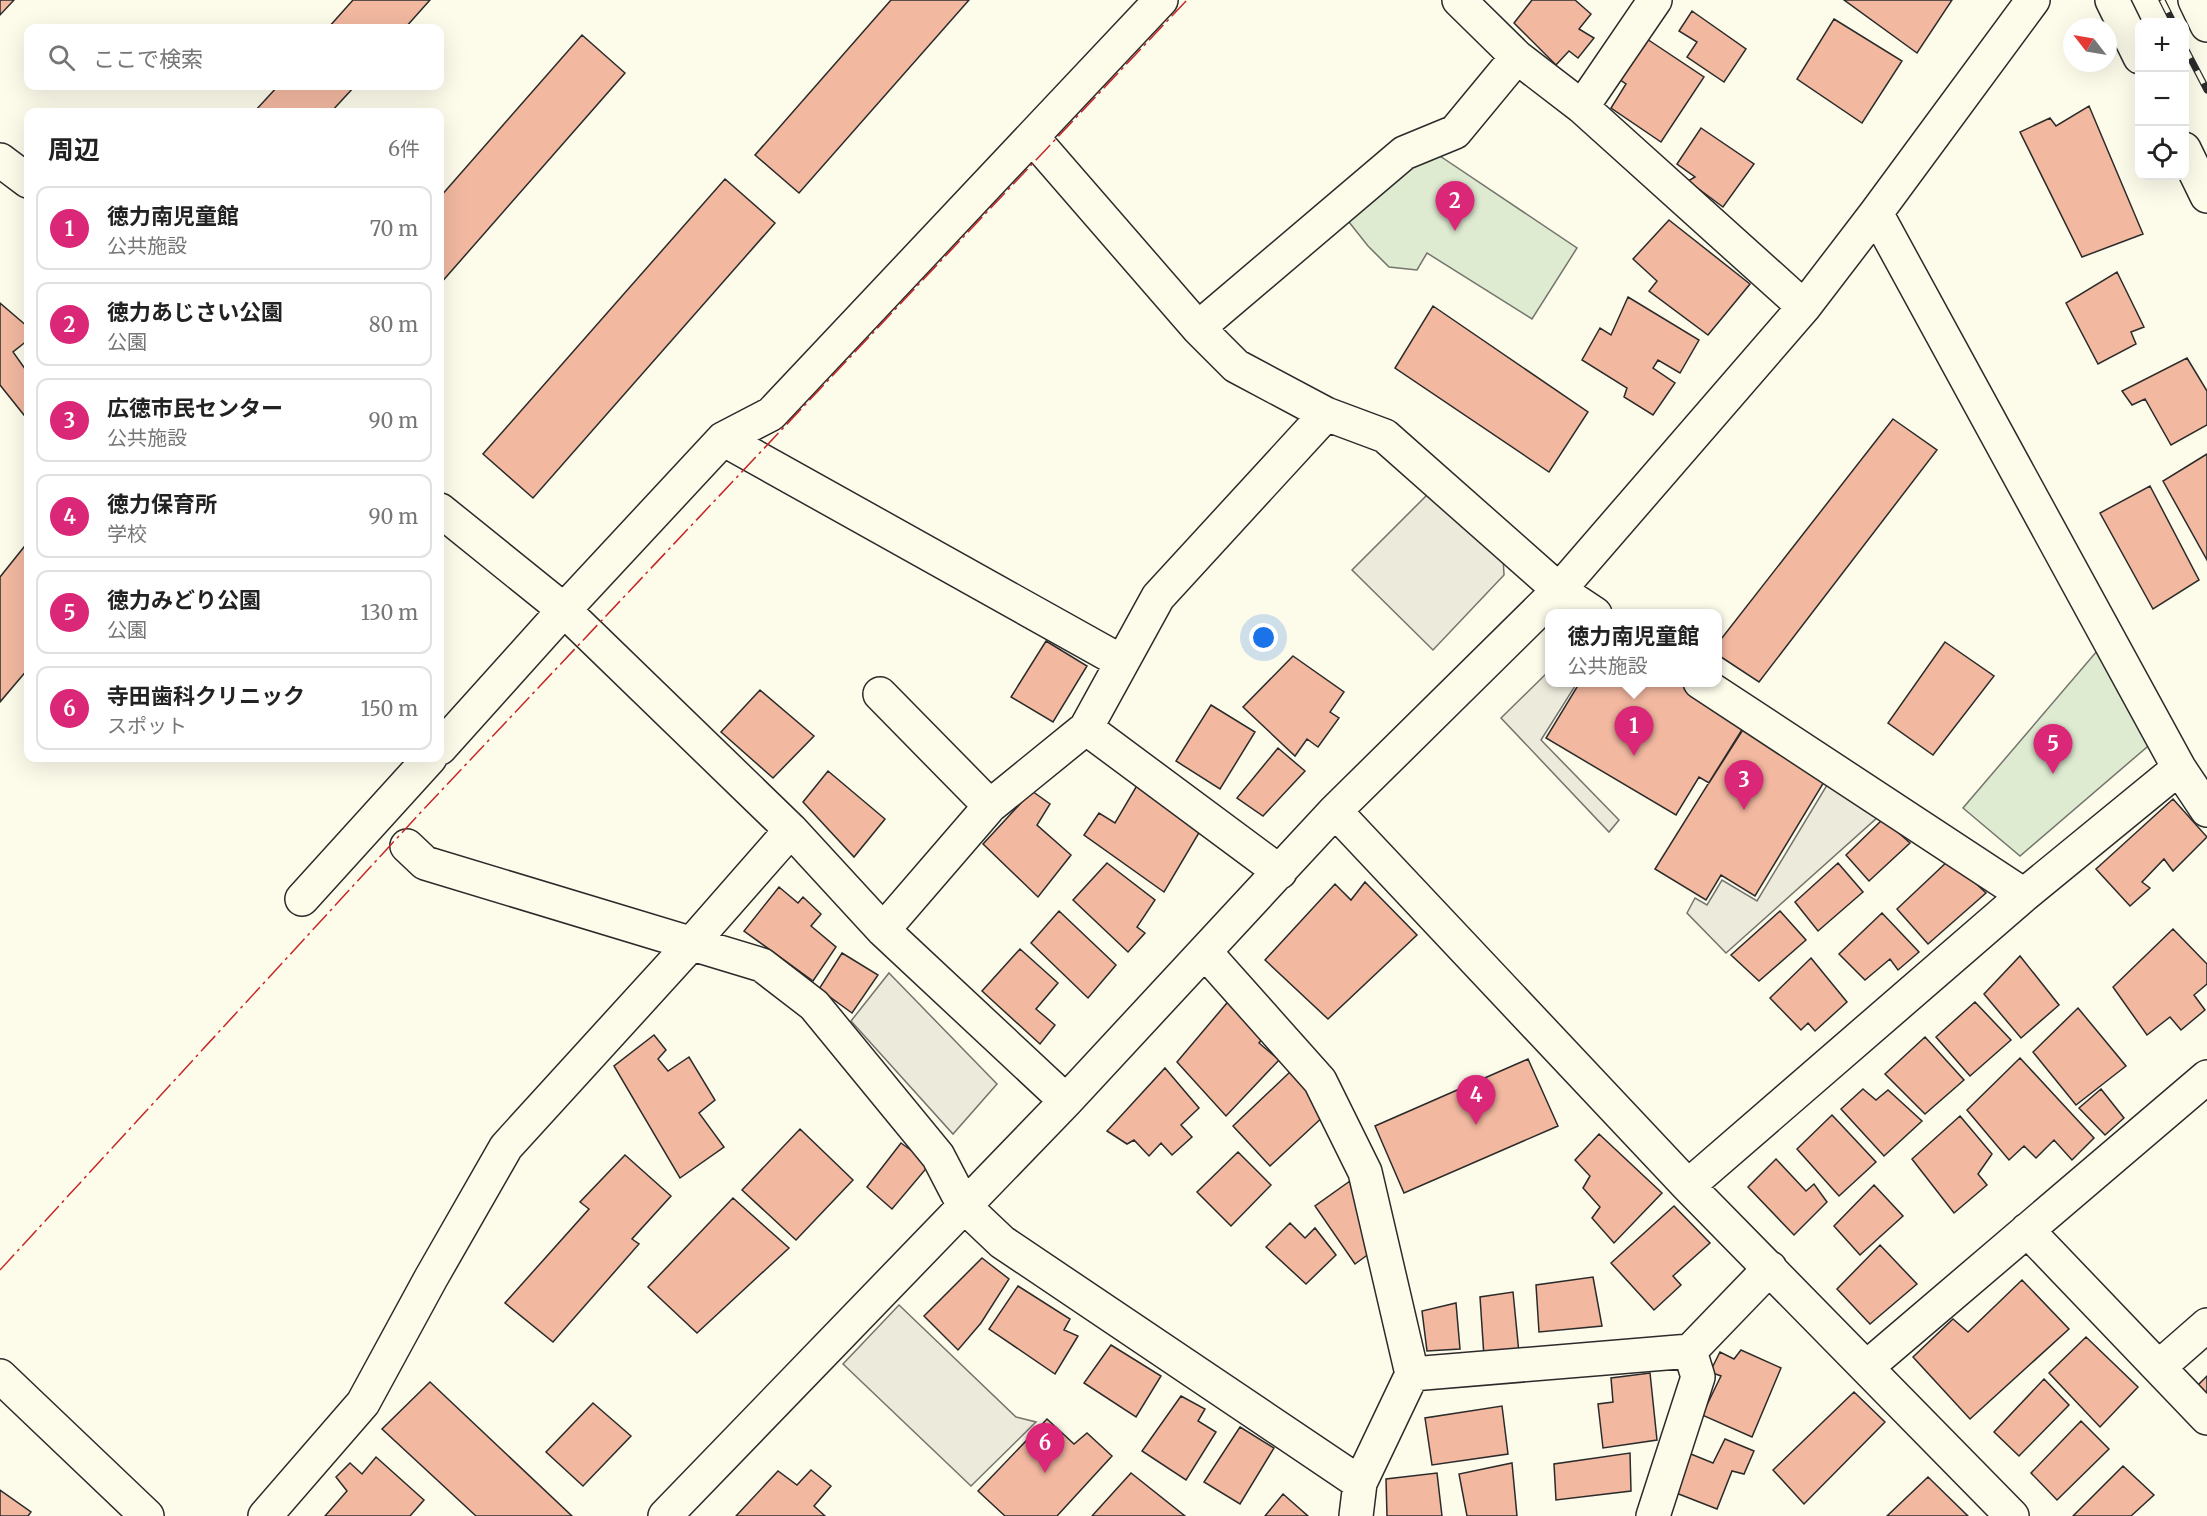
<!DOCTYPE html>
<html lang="ja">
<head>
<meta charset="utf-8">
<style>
  body { margin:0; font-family:Merriweather,"Noto Sans JP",serif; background:#f6f6f6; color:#222 }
  .controls { position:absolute; right:18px; top:18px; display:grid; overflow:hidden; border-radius:12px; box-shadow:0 6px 24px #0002 }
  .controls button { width:54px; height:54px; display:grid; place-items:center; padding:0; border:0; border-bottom:2px solid #e0e0e0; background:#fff; color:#222; font:30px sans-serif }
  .compass { position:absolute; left:2063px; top:18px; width:54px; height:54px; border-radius:50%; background:#fff; box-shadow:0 6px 24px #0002; rotate:301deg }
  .you { position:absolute; left:1264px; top:638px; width:21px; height:21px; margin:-15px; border:4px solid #fff; border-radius:50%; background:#1a73e8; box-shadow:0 0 0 9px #1a73e833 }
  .badge { display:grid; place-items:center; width:39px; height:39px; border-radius:50%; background:#db2777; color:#fff; font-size:20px; font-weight:700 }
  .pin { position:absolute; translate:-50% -50px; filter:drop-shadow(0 2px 3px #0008) }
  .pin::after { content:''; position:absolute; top:32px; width:21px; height:18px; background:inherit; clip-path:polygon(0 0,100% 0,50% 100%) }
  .popup { position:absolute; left:1545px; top:609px; width:177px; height:78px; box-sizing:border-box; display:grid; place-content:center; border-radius:12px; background:#fff; filter:drop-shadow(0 2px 4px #0005); font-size:20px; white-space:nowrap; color:#767676 }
  .popup b { font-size:22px; color:#222 }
  .popup::after { content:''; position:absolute; left:50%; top:100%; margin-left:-12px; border:12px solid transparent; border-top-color:#fff }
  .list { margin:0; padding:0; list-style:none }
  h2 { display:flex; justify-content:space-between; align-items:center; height:78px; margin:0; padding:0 24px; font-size:26px }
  h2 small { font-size:20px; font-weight:400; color:#767676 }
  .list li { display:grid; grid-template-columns:39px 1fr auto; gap:18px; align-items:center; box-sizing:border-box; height:84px; margin:0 12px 12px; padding:0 12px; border:2px solid #e0e0e0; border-radius:12px }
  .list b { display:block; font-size:22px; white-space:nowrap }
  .list p { margin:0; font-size:20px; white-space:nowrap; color:#767676 }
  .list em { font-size:20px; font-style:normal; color:#767676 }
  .icon { flex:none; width:33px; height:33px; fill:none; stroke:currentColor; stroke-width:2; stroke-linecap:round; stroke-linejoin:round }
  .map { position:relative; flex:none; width:2207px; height:1516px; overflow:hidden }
  .search { position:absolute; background:#fff; box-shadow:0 6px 24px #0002; left:24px; top:24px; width:420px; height:66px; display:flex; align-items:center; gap:15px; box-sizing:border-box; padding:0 21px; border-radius:12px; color:#767676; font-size:22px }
  .panel { position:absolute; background:#fff; box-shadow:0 6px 24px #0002; left:24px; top:108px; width:420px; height:654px; border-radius:12px }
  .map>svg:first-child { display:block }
  .green { fill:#deebd1; stroke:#74746e; stroke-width:1.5 }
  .parking { fill:#eceadb; stroke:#74746e; stroke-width:1.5 }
  .building { fill:#f2b8a0; stroke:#2b2b2b; stroke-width:1.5 }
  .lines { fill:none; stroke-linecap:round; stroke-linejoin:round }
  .minor-casing { stroke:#2b2b2b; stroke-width:36 }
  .highway-casing { stroke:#2b2b2b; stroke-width:36 }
  .minor { stroke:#fdfbea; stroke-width:33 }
  .highway { stroke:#fdfbea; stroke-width:33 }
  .rail-casing { stroke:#2b2b2b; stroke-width:7 }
  .rail { stroke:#fdfbea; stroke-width:4.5; stroke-dasharray:14; stroke-linecap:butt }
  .power { stroke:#c62828; stroke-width:1.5; stroke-dasharray:21 4.5 3 4.5; stroke-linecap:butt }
</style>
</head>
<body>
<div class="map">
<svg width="2207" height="1516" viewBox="0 0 2207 1516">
  <rect width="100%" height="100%" fill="#fdfbea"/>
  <path class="green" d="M1434,152L1577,248L1532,319L1427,253L1417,270L1389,267L1368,246L1345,217L1375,189Z
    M2103,644L2154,741L2020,856L1963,808Z"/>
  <path class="parking" d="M1429,493L1503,557L1504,575L1433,650L1352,570Z
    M1550,670V682L1577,683L1541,740L1619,820L1609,832L1501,718Z
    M1827,785L1879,816L1726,953L1687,913L1695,898L1707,905L1722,880L1757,901Z
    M889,973L997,1084L953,1134L851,1021Z
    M899,1305L1016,1417L1036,1422L971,1486L843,1364Z"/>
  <path class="building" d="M0,0H14L0,15Z
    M353,0H430L405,28H328Z
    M891,0H969L799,193L755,155Z
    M1532,0H1575L1591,14L1579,29L1594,38L1578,58L1569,51L1556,65L1514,23Z
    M1844,0H1952L1917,53Z
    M1692,11L1746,49L1724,82L1687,57L1697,42L1679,31Z
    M1834,19L1902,61L1862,123L1797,79Z
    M582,35L625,73L440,284V197Z
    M1647,39L1704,77L1661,142L1611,108L1626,84L1619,79Z
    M278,86H355L331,112H254Z
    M2089,106L2143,234L2082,257L2020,132L2050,118L2056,126Z
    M1701,128L1754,164L1723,207L1688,181L1695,177L1677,164Z
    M725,179L775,223L533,498L483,454Z
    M1669,220L1750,284L1708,335L1649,291L1657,281L1633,259Z
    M2117,272L2144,327L2131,332L2136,344L2098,364L2066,303Z
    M1628,297L1699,340L1680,373L1658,360L1653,368L1675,383L1653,415L1624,397L1627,388L1582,360L1600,328L1611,335Z
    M0,303L28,327V340L13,352L28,373V420L0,385Z
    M1433,306L1588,412L1549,472L1395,368Z
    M2187,358L2207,391V425L2171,445L2145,399L2132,405L2122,391Z
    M1893,419L1937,450L1759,682L1718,655V643Z
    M2207,454V560L2163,481Z
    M2150,486L2199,580L2153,609L2100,513Z
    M28,542V669L0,702V577Z
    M1046,641L1087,666L1053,722L1011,697Z
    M1945,642L1994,676L1933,755L1888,723Z
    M1293,656L1344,692L1330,712L1339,718L1318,747L1307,739L1295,756L1243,707Z
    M1580,682H1681L1746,725L1709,783L1699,777L1676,815L1546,738Z
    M760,690L814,736L773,778L721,732Z
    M1211,705L1255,732L1220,789L1176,761Z
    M1743,728L1824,782L1755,896L1721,875L1706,900L1655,869Z
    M1278,748L1305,771L1263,816L1237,798Z
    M828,771L885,819L854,857L803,802Z
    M1139,782L1203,826L1164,892L1084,835L1099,813L1115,823Z
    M1032,791L1050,804L1037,825L1071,855L1038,897L983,844Z
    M2173,799L2207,837L2173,871L2164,859L2142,882L2150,888L2130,906L2096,869Z
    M1883,819L1910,843L1869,881L1846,855Z
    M1950,859L1986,893L1928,944L1897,909Z
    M1107,863L1155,900L1137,927L1145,933L1128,952L1073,900Z
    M1838,863L1863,892L1818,931L1795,902Z
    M1365,882L1417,935L1328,1019L1265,960L1335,884L1351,900Z
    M779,887L798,903L803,897L821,914L811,926L836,947L813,981L744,931Z
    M1059,911L1116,965L1088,998L1031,943Z
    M1780,911L1806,940L1759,981L1731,955Z
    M1882,913L1919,952L1898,970L1890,959L1865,980L1839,954Z
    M2173,929L2207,964V984L2194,995L2205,1010L2181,1030L2170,1017L2147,1035L2113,987Z
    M1020,949L1058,983L1036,1009L1055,1025L1040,1044L982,991Z
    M842,953L878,975L852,1013L819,989Z
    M2020,956L2059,1005L2021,1038L1984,994Z
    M1811,958L1847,1002L1815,1031L1808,1023L1801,1030L1770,998Z
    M1232,997L1266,1034L1259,1043L1279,1060L1226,1116L1177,1062Z
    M1975,1002L2011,1040L1970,1076L1936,1037Z
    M2078,1008L2126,1066L2076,1105L2033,1052Z
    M654,1035L666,1050L658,1059L668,1071L689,1057L715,1100L699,1113L724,1147L680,1178L614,1066Z
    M1925,1037L1964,1080L1925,1114L1885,1074Z
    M2020,1058L2094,1138L2072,1160L2054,1140L2036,1158L2024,1146L2009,1160L1967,1110Z
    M1528,1059L1558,1126L1404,1193L1375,1126Z
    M1165,1068L1199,1108L1181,1125L1192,1137L1172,1155L1161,1143L1149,1156L1134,1140L1127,1144L1107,1131Z
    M1291,1071L1326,1114L1270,1166L1233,1126Z
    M1863,1089L1876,1100L1888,1090L1922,1121L1884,1156L1841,1109Z
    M2101,1089L2124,1118L2105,1135L2079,1108Z
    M1832,1115L1876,1162L1839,1196L1797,1149Z
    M1960,1116L1992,1154L1978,1174L1987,1185L1954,1213L1912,1159Z
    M800,1129L853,1180L796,1240L742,1190Z
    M1599,1134L1662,1193L1614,1243L1592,1218L1600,1207L1583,1188L1590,1176L1575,1160Z
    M901,1143L930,1164L892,1209L867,1187Z
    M1238,1152L1271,1185L1231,1226L1197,1192Z
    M625,1155L671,1196L632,1239L639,1244L553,1342L505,1303L589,1209L580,1202Z
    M1776,1159L1806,1191L1814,1184L1827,1202L1794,1235L1748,1187Z
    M1350,1181L1373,1220L1377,1248L1355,1264L1315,1206Z
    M1874,1185L1903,1216L1860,1255L1834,1226Z
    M733,1198L789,1248L697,1333L648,1287Z
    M1674,1206L1710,1243L1673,1276L1681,1285L1654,1310L1611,1263Z
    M1290,1223L1305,1238L1315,1228L1336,1255L1306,1284L1266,1247Z
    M1880,1245L1917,1284L1870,1324L1837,1289Z
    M982,1258L1009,1279L981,1323L958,1350L924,1316Z
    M1593,1277L1602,1326L1539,1332L1536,1285Z
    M2022,1280L2069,1329L1970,1419L1913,1357L1953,1319L1968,1332Z
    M1018,1286L1070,1319L1064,1330L1078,1336L1055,1374L989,1329Z
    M1513,1292L1519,1353L1484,1357L1480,1297Z
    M1456,1303L1460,1349L1427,1351L1422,1311Z
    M2086,1337L2138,1387L2100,1427L2049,1373Z
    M1111,1345L1161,1376L1136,1417L1084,1383Z
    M1741,1350L1781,1368L1752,1437L1702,1415L1721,1376L1710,1372L1720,1352L1734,1359Z
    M1650,1373L1657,1440L1603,1448L1598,1404L1613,1402L1611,1378Z
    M2207,1376V1402L2193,1390Z
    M2044,1379L2069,1405L2019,1456L1994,1432Z
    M430,1382L572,1516H476L382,1429Z
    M1854,1392L1885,1422L1804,1504L1773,1470Z
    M1181,1396L1205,1409L1198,1421L1216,1432L1186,1480L1142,1451Z
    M593,1403L631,1436L583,1486L546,1452Z
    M1502,1406L1508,1454L1432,1465L1425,1418Z
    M1047,1419L1074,1444L1087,1433L1112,1456L1057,1516H1005L978,1491Z
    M2081,1421L2109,1449L2057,1500L2031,1473Z
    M1240,1427L1274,1448L1240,1504L1204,1482Z
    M1725,1439L1754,1451L1744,1474L1732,1471L1717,1509L1671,1491L1686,1452L1713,1463Z
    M1630,1453L1631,1491L1556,1500L1554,1464Z
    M376,1457L424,1500L410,1516H325L347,1491L336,1477L350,1463L362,1474Z
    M1512,1463L1517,1516H1467L1459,1474Z
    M2123,1466L2154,1495L2131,1516H2073Z
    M811,1470L831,1486L814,1506L825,1516H736L778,1471L797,1485Z
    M1131,1473L1185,1516H1092Z
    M1437,1473L1442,1516H1387L1386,1479Z
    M1928,1477L1968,1516H1887Z
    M0,1490L31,1512L28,1516H0Z
    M1283,1494L1308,1516H1265Z"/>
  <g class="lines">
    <defs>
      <path id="minor" d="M1459,0L1517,57L1582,107L1804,307
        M1582,107L1655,0
        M1033,138L1198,328L1236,366L1326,414L1385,436L1559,590L1595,614
        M0,160L28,181
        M1876,213L2179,768L2207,810
        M1198,328L1404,153L1455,132L1517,57
        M723,439L1122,662
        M440,510L564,610L791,830L883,930L1066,1101
        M1700,682L2024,895
        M880,694L990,806
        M1086,728L1280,872
        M440,748L564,610L723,439L771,414L1161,0
        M1335,811L1688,1186L2012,1516
        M407,846L425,863L762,965L814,1005L938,1156L964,1206L1002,1242L1360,1483
        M302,899L430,758
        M883,930L990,806L1086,728L1158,597L1326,414
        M1205,952L1320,1081L1365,1172L1412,1374
        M1688,1186L2024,895L2179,768
        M2027,1230L2207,1418
        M1867,1367L2207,1077
        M2159,1367L2207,1325
        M0,1376L147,1516
        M265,1516L363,1403L431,1278L506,1147L691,944L791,830
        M665,1516L1066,1101L1335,811L1559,590L1804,307L1876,213L2033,0
        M1356,1516L1360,1483L1412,1374L1690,1351L1770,1268
        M1653,1516L1698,1377L1690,1351"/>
      <path id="highway" d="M2112,0L2140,57
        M2195,0L2207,25
        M2184,149L2207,196"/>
    </defs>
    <use href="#minor" class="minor-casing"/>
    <use href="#highway" class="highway-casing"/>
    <use href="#minor" class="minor"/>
    <use href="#highway" class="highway"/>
    <defs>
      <path id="rail" d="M2162,0L2173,22
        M2184,46L2207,90"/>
    </defs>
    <use href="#rail" class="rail-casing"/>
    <use href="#rail" class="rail"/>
    <path class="power" d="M0,1270L421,812L1187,0"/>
  </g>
</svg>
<div class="controls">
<button>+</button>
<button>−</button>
<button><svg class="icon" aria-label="locate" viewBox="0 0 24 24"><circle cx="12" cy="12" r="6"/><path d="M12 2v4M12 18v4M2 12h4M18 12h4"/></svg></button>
</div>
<svg class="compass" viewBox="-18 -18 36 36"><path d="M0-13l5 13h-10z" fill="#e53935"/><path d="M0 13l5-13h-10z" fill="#767676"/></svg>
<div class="you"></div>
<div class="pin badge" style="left:1634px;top:756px">1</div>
<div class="popup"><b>徳力南児童館</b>公共施設</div>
<div class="pin badge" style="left:1455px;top:231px">2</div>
<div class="pin badge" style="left:1744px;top:810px">3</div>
<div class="pin badge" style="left:1476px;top:1125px">4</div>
<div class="pin badge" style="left:2053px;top:774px">5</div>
<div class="pin badge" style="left:1045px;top:1473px">6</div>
<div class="search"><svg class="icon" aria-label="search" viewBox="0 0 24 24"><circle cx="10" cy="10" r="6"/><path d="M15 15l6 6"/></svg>ここで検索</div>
<section class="panel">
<h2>周辺<small>6件</small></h2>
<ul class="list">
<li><span class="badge">1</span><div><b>徳力南児童館</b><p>公共施設</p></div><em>70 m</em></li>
<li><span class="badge">2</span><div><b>徳力あじさい公園</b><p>公園</p></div><em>80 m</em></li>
<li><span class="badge">3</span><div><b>広徳市民センター</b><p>公共施設</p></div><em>90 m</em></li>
<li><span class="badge">4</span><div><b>徳力保育所</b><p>学校</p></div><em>90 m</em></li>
<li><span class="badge">5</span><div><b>徳力みどり公園</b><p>公園</p></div><em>130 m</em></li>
<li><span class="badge">6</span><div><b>寺田歯科クリニック</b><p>スポット</p></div><em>150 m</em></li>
</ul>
</section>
</div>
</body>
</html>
